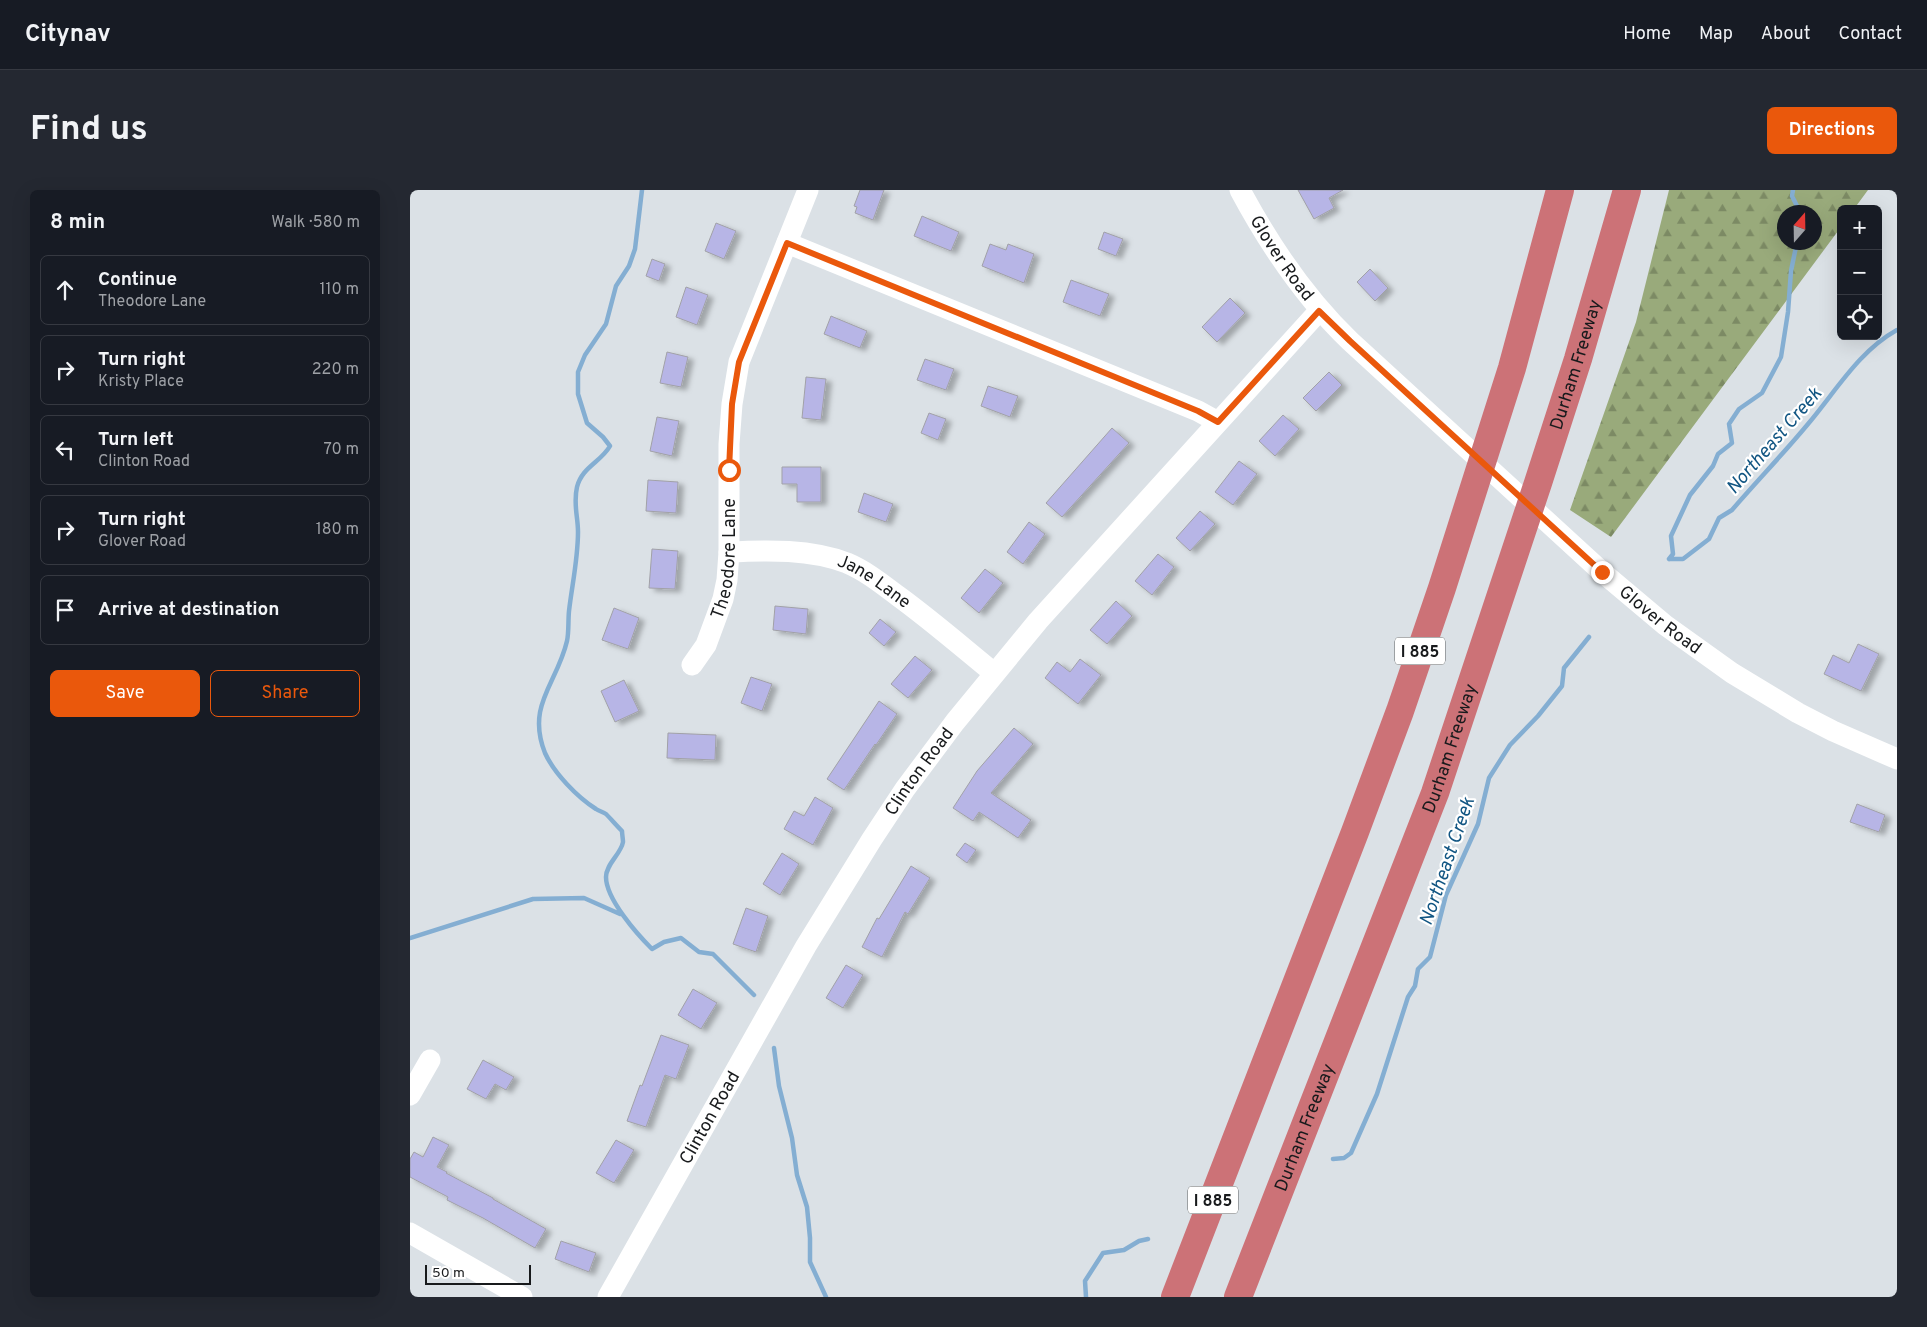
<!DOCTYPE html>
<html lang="en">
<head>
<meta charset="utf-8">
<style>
  body { margin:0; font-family:Overpass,sans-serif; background:#242831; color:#f1f3f6 }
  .controls { position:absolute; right:15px; top:15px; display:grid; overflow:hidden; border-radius:8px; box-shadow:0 5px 20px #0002 }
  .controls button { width:45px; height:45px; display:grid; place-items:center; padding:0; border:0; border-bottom:1px solid #363941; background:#171b24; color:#f1f3f6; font:25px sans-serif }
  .compass { position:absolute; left:1367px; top:15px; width:45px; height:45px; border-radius:50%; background:#171b24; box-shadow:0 5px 20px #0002; rotate:20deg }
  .scale { position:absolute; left:15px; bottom:12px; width:106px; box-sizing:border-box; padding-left:5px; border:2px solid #181a1c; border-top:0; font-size:14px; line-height:18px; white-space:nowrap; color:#181a1c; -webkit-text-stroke:4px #fff; paint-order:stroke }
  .stop { position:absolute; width:15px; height:15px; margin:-11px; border:4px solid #ea580c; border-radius:50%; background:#fff }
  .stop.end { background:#ea580c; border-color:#fff; box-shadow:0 1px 5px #0008 }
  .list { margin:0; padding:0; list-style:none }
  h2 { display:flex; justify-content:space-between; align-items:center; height:65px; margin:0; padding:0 20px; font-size:21px }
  h2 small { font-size:16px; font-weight:400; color:#9ea1a6 }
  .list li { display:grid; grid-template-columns:32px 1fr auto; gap:15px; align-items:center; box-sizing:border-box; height:70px; margin:0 10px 10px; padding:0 10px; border:1px solid #363941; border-radius:8px }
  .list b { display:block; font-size:19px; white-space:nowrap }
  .list p { margin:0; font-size:16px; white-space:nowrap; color:#9ea1a6 }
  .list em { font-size:16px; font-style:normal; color:#9ea1a6 }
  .actions { display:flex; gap:10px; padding:15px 20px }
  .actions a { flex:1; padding:11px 0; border:1px solid #ea580c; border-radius:8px; text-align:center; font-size:18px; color:#ea580c }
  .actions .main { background:#ea580c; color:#fff }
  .icon { flex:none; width:28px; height:28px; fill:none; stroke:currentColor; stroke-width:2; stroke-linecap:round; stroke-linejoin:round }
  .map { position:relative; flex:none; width:1487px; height:1107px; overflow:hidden; border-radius:8px }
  header { display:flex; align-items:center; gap:30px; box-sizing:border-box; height:70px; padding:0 25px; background:#171b24; border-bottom:1px solid #363941 }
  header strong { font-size:24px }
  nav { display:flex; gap:28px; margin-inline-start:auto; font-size:18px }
  .intro { display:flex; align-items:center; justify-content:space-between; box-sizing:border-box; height:120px; padding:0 30px }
  h1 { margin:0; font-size:35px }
  .button { padding:12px 22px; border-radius:8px; background:#ea580c; color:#fff; font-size:18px; font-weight:700 }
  main { display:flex; gap:30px; padding:0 30px }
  aside { flex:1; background:#171b24; border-radius:8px; box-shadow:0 5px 20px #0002 }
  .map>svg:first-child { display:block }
  .forest { fill:url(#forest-firs); fill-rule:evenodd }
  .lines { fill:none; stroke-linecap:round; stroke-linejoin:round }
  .stream { stroke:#84aed2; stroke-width:4.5 }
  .building { fill:#b7b5e6; stroke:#a1a1a7; filter:url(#shadow) }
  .minor { stroke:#fff; stroke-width:21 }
  .highway { stroke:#cc7277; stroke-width:28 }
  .route { stroke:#ea580c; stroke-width:6 }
  .labels { text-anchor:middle; stroke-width:4.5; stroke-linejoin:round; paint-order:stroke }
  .shield { fill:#fff; stroke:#5d5f60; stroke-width:1 }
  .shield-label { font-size:16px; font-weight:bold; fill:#181a1c }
  .street-label { font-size:18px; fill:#181a1c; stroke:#fff }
  .water-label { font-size:19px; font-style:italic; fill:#125683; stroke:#fff }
</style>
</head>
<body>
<header>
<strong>Citynav</strong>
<nav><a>Home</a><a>Map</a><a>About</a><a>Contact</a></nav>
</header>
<div class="intro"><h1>Find us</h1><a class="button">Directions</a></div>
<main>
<aside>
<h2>8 min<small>Walk · 580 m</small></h2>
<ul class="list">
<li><svg class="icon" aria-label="ahead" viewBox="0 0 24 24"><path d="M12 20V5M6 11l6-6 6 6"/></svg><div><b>Continue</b><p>Theodore Lane</p></div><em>110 m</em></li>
<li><svg class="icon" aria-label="right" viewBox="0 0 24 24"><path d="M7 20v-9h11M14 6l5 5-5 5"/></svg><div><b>Turn right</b><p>Kristy Place</p></div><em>220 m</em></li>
<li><svg class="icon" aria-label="left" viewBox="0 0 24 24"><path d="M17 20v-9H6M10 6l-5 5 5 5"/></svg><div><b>Turn left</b><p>Clinton Road</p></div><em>70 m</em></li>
<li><svg class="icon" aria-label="right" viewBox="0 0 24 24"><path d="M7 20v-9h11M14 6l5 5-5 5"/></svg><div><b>Turn right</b><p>Glover Road</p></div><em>180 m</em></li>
<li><svg class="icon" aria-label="arrive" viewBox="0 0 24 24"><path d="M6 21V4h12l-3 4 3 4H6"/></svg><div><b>Arrive at destination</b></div></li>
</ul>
<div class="actions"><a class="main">Save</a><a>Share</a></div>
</aside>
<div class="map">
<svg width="1487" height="1107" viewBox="0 0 1487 1107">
  <defs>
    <pattern id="forest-firs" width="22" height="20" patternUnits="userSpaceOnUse" patternTransform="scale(1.25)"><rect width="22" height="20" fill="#99aa7b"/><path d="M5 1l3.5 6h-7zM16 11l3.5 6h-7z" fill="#7c8a64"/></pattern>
    <filter id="shadow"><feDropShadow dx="5.5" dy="3" stdDeviation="2.5" flood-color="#0004"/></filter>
  </defs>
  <rect width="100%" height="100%" fill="#dbe1e6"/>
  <path class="forest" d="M1259,0H1458L1444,19H1431V37L1201,347L1160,320L1226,132ZM1374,22H1404V52H1374Z"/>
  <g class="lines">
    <path class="stream" d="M232,0L225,59L219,76L206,96L196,134L175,165L168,182V204L177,233L193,247L200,256C191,272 172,277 167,297C163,314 168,326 168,342C168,369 162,395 159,421C158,431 159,442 157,451C147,494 116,515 135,563C144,583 167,607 186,619C189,621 193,622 196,624C201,629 206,635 212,641C212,644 213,649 213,652C211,664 196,674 196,687C196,709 227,744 242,759L254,752L271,748L289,762L303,764L344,805
      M1383,0L1382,6L1390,22
      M1259,369L1263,364L1261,346L1280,305L1303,276L1308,264L1322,253L1319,234L1329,219L1352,203L1371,167L1378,122L1381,81L1387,52
      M1259,369H1273L1299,349L1309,328L1322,320C1347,291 1374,263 1398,234C1426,201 1449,161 1487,140
      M0,748L123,709L174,708L210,724
      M364,858L369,896L382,948L387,985L397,1017L400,1048V1072L416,1107
      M923,969L934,968L941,963L967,904L998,807L1005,796L1008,779L1020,767L1036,705L1068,634L1079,588L1100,555L1128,526L1152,496L1154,478L1179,447
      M676,1107L675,1091L693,1063L714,1060L729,1051L738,1049"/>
  </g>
  <path class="building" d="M450,0H474L463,30L445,23L447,17L444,16Z
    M888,0H933L919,8L924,18L904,29Z
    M512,26L549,42L541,61L504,46Z
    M306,33L326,41L314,69L295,61Z
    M694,42L713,49L706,66L688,59Z
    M580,54L596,60L598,54L624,64L614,93L572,76Z
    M242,69L255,74L249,91L236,86Z
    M960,79L978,98L965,111L947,92Z
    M661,90L699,104L690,126L653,112Z
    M276,97L298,105L287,135L266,127Z
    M820,108L835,123L807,152L792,137Z
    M421,126L457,141L450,158L414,144Z
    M257,162L278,167L271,197L250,193Z
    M515,169L544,179L536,200L507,190Z
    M919,182L932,195L906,221L893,208Z
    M396,187L416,189L411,230L392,228Z
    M578,196L608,206L600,227L571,216Z
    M519,223L536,229L528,250L511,243Z
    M873,225L889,239L865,266L849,251Z
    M247,227L269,231L262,266L240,261Z
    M702,238L719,253L652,327L636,313Z
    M829,271L847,284L823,315L805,302Z
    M372,277H411V312H387V294H372Z
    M238,290L268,292L266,323L236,321Z
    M454,303L483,314L476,332L448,322Z
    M790,321L805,334L780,361L766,348Z
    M619,332L635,344L613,374L597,362Z
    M242,359L268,361L265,399L239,398Z
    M748,364L764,377L742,405L725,391Z
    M575,379L593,393L569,423L551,408Z
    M706,411L722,426L697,454L680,440Z
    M365,416L398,419L396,444L363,440Z
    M204,418L229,428L218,459L192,450Z
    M470,429L486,442L474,456L459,443Z
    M1448,454L1469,464L1451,501L1414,484L1423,465L1439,473Z
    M505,466L522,480L498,508L481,494Z
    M670,469L691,485L668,514L635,488L647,472L660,482Z
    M341,487L362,494L352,521L331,513Z
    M214,490L229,521L205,532L191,501Z
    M469,511L487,524L466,555L465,554L434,600L417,589Z
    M604,538L623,554L581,603L621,630L608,648L569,622L563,631L543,618L567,581Z
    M258,543L306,545L305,570L257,568Z
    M405,607L423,618L403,655L374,639L384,621L394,626Z
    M1447,614L1475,625L1469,642L1440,632Z
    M555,653L566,660L557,673L546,665Z
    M372,663L389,674L370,705L353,694Z
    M501,676L520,688L498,724L495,722L472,767L452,757L467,728L469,729Z
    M336,718L358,726L346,762L323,754Z
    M436,775L453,785L433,818L416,808Z
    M283,799L307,813L291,839L268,825Z
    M251,845L279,855L266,889L255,885L236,937L217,931L230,895L232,896Z
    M73,870L104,887L96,900L85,894L76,909L57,899Z
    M23,947L39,955L27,977L37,982L36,983L83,1008V1009L136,1039L125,1058L73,1028L37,1010L38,1007L0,987V969L4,962L13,967Z
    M206,950L224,960L204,993L186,983Z
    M151,1051L186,1063L179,1082L145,1069Z"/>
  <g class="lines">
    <g class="minor">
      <path id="s1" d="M830,0C860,56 894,107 940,151L1192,382L1255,435L1322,483L1388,523L1423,541L1487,569"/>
      <path d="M377,53L788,221L808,232"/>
      <path id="s2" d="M319,362C357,360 401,359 437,373C456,381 472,394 488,406C521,430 552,457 584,483"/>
      <path id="s3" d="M282,475L296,455L313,409L317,390L319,362V254L322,214L329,172L398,0"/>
      <path d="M0,905L20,870"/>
      <path d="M0,1043L112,1107"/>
      <path id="s4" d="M198,1107L396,756L462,649L495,599L545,532L628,431L909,121"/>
    </g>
    <g class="highway">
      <path d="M765,1107L945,642L990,521L1032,398L1102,178L1150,0"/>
      <path id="s5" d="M828,1107L1025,603L1128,293L1168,169L1217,0"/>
    </g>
  </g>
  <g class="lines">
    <path class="route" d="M319,280L322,214L329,172L377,53L788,221L808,232L909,121L940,151L1192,382"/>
  </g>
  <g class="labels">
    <g class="shield">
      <rect x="985" y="447.5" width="50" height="27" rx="4"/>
      <rect x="778" y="996.5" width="50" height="27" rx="4"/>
    </g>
    <g class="shield-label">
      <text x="1010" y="467">I 885</text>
      <text x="803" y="1016">I 885</text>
    </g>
    <g class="street-label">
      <text dy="6" stroke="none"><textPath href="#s1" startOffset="80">Glover Road</textPath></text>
      <text dy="6" stroke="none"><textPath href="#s5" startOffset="992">Durham Freeway</textPath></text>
      <text dy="6" stroke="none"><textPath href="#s3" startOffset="114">Theodore Lane</textPath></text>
      <text dy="6" stroke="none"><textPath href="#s2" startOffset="152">Jane Lane</textPath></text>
      <text dy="6" stroke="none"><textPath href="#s1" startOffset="605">Glover Road</textPath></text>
      <text dy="6" stroke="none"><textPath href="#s5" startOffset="588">Durham Freeway</textPath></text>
      <text dy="6" stroke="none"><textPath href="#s4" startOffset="611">Clinton Road</textPath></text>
      <text dy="6" stroke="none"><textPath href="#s4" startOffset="206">Clinton Road</textPath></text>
      <text dy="6" stroke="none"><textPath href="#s5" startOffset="182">Durham Freeway</textPath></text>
    </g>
    <g class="water-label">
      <text transform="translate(1363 250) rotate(-49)" y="7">Northeast Creek</text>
      <text transform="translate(1036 671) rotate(-71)" y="7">Northeast Creek</text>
    </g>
  </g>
</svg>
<div class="controls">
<button>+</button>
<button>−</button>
<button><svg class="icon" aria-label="locate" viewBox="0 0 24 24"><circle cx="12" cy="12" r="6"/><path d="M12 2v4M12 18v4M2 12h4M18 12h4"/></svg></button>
</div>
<svg class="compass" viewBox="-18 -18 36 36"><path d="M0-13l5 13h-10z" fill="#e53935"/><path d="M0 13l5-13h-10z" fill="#9ea1a6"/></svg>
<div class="scale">50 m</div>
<div class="stop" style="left:319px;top:280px"></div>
<div class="stop end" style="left:1192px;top:382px"></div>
</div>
</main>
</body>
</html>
